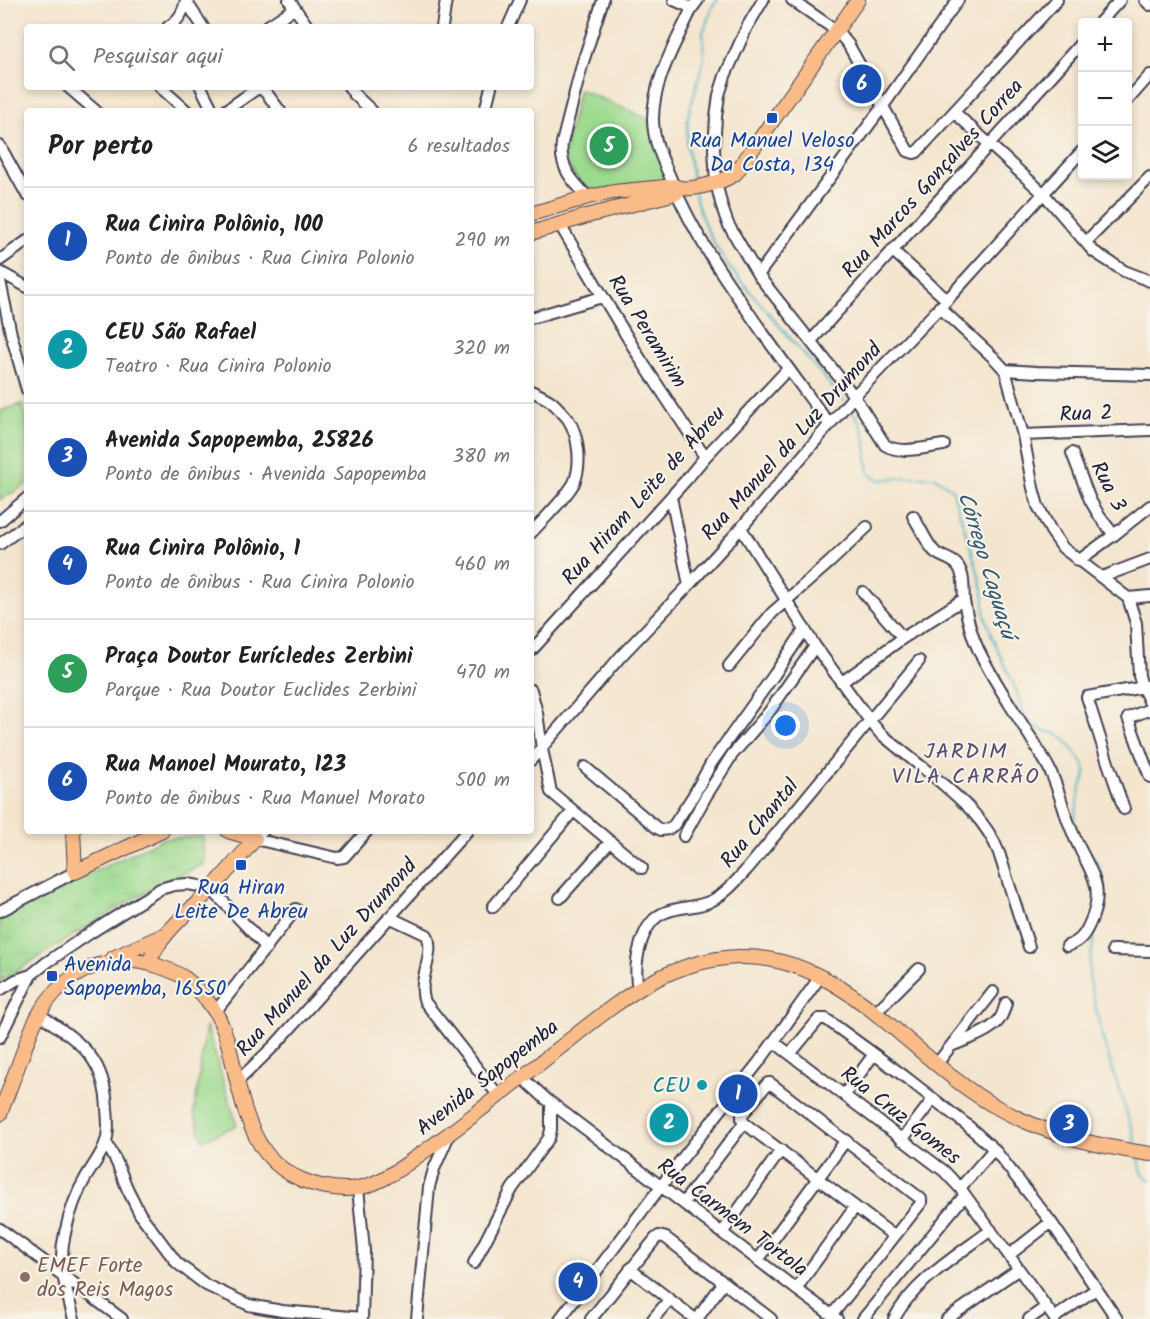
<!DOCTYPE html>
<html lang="pt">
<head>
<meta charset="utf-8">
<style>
  body { margin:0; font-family:Kalam,sans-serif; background:#f6f6f6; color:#222 }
  .controls { position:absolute; right:18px; top:18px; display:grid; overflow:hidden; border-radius:6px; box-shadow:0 3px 9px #0003 }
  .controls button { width:54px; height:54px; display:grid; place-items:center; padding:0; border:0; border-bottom:2px solid #e0e0e0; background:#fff; color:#222; font:30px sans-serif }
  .you { position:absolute; left:786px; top:726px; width:21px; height:21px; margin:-15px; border:4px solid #fff; border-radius:50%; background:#1a73e8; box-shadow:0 0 0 9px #1a73e833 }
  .badge { display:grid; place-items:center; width:39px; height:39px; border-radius:50%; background:#2563eb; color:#fff; font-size:20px; font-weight:700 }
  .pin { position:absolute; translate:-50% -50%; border:3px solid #fff; box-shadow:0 2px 6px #0006 }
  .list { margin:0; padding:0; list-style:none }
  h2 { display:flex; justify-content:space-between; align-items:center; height:78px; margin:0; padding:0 24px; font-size:26px }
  h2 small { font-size:20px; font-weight:400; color:#767676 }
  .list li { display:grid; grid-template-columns:39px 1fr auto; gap:18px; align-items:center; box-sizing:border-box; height:108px; padding:0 24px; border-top:2px solid #e0e0e0 }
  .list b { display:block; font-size:22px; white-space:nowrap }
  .list p { margin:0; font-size:20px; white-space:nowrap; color:#767676 }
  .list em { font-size:20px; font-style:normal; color:#767676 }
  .icon { flex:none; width:33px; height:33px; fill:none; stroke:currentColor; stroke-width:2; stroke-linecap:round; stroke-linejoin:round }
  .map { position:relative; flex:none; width:1150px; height:1319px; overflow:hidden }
  .search { position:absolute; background:#fff; box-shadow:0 3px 9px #0003; left:24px; top:24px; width:510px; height:66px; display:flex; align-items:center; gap:15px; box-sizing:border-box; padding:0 21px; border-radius:6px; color:#767676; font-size:22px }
  .panel { position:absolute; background:#fff; box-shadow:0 3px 9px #0003; left:24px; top:108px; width:510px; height:726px; border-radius:6px }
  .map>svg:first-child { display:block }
  .grass { fill:url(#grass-tufts); stroke:#5f7e64; stroke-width:1.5 }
  .park { fill:#9cda8e; stroke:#5f7e64; stroke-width:1.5 }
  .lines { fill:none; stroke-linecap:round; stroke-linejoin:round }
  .stream { stroke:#43afc1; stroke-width:2 }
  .minor-casing { stroke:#423f51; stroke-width:14 }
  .major-casing { stroke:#423f51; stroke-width:16 }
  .minor { stroke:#fff; stroke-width:10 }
  .major { stroke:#f9bc89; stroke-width:14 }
  .transit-dot { fill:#1a4fb4; stroke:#f7f3e8; stroke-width:2 }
  .culture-dot { fill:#0f9aa8; stroke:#f7f3e8; stroke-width:2 }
  .education-dot { fill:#8d6e63; stroke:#f7f3e8; stroke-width:2 }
  .labels { text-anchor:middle; stroke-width:4.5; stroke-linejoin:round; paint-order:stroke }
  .transit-label { font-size:21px; fill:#164399; stroke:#f7f3e8 }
  .street-label { font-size:21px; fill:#22223b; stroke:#f7f3e8 }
  .culture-label { font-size:21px; fill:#0d838f; stroke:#f7f3e8; text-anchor:end }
  .education-label { font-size:21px; fill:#785e54; stroke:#f7f3e8; text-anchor:start }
  .water-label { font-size:22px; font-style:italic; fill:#2f5a71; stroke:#f7f3e8 }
  .neighbourhood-label { font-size:22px; letter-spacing:1.5px; fill:#584e70; stroke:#f7f3e8 }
</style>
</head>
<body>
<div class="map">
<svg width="1150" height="1319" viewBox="0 0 1150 1319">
  <defs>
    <pattern id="grass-tufts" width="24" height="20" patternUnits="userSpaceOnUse" patternTransform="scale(1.5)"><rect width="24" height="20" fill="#9cda8e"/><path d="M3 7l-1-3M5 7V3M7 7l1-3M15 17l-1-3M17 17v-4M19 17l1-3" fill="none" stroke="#86bb7b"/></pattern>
  </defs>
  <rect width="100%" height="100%" fill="#f7f3e8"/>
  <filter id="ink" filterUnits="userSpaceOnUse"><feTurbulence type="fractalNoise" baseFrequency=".0167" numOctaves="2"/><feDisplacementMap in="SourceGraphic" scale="12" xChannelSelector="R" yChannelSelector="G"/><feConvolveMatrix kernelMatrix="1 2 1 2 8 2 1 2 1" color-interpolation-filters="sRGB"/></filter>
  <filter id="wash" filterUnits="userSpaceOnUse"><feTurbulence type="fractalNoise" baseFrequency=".008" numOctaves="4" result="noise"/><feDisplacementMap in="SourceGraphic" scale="24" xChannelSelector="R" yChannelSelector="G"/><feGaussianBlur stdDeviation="1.35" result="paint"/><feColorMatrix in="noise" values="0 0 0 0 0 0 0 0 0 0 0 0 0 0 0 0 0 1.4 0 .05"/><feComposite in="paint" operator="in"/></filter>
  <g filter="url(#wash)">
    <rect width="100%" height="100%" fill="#f4e5ce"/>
    <path class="grass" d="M203,836L204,864C132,895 67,940 0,981V918L162,839Z"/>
    <path class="park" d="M579,89L650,120L672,184L588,194L563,159Z
      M22,404L27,419V484L0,500V411Z
      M206,1025L237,1125L203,1140L194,1113Z"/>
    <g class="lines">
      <path class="stream" d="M693,181L687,142L688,117L704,58L703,33L713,5L718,0
        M695,193C699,219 714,245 729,267L844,401
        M849,407C857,416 864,429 866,442C867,453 866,464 870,475L880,480L908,477H935L952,489L976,565L983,590L985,616L992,637L1016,690L1023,712L1030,723L1043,731L1054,733L1064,738L1083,763L1086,774L1080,789L1075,818V826
        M1085,847C1101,864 1105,875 1101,899
        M1098,916L1089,966L1090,983L1104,1043L1134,1136L1136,1146
        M1138,1157C1140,1167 1141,1175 1150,1180"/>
    </g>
  </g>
  <g filter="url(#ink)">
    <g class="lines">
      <defs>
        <path id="minor" d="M289,0L308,27
          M674,0L692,8
          M698,0L692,8C676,43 653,80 653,119C653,143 664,162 673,184C692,230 720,272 749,313C775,351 802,387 829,424
          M763,0L747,27L725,76L719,95L716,117L714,149L716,182L722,207L728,224L758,275L854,396L885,445C900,455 926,447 944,445
          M792,0L837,31L848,44L908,151L914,153L917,152L1057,0
          M1145,0L1150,5
          M186,1L203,27
          M1100,22L1120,0
          M168,27C179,20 183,13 186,0
          M266,27L295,8
          M442,27L446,0
          M508,27L520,0
          M68,87L96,111
          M160,87L187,111
          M201,87L213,111
          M349,87L354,94L372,111
          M1128,100L1150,75
          M225,111L255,90L261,88L268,95L280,111
          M485,111L491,87
          M954,112L1044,194L1093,251L1124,271L1150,281
          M0,146L27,195
          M588,197C572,181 559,167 562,143L582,65L603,0
          M560,225L641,360L705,457
          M1086,242L1150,177
          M892,250L947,300
          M0,260L27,241
          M0,272L27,287
          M758,275L883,106L958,0
          M0,281L11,334L27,390
          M939,307L994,358L1005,370L1023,435L1033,488L1038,506L1051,531L1063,548L1128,598L1136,623L1139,676L1142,686L1150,703
          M531,318L602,297
          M811,341C900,241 993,142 1082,42
          M1005,370L1037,372L1150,375
          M531,391C538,394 546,398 552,402C557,407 564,414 568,419C579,436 582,465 574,483C565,499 544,519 531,533
          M1023,435L1150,430
          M1072,453L1090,500L1100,517L1114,535
          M671,497L689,585
          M913,516C920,527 926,542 934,551C941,558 952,558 958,566C965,576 963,589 964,601C967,618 971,634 978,649C994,682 1015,712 1034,743C1040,754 1048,764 1052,775C1060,793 1064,813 1072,831C1086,868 1109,883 1089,925C1084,936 1079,942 1067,946
          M0,521L27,498
          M741,528L815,646L870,721L880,733C897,747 914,761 932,775C958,797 986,819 999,853L1029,947
          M0,544L27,524
          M1078,561L1114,535L1150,506
          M1102,577L1150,559
          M863,592L903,638
          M1128,598L1150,596
          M531,651L686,480L705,457L788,369
          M729,666L772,613L830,562L867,527
          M842,682L903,638L964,599
          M531,690L537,713L542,749L551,792L642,868
          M1150,709L1128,718L1150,777
          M531,760L621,656L689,585L741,528L854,396L947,300L1082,151
          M585,767L657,828L661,830L668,829L674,825L693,796L712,762L774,675L805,629
          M1124,809L1107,760L1087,697L1150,686
          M263,831L255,839L337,858L344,857L367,831
          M684,836L706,796L732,755L769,712L815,646
          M560,898L610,842
          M493,907L573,811
          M0,911L75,872
          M389,917L427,935C436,956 416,980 425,1002L498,1095
          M1113,950L1150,951
          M638,989C633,965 640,921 666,912C681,906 697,908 711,901C726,894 738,879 749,867L919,661
          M0,990L16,980L31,975
          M215,1012L296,909
          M875,1013L919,969
          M39,1014C79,1042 105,1056 107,1109C108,1119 109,1132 106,1141C103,1153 92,1167 86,1177C76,1194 69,1215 65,1233C57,1265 66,1289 74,1319
          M0,1037L31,975L46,963L90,933L160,889L174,885L188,884L199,886L210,890L217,895L267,948
          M774,1042L932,1162L944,1171L960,1188L1055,1319
          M953,1045C966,1040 990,1032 999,1020C1003,1015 1004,1009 1006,1003
          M790,1054L819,1019H826L904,1076L967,1125L994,1149L1051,1222L1117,1319
          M936,1065L993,992
          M522,1077L546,1099L796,1289L837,1319
          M238,1081L276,1044L467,831
          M844,1095L874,1054
          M744,1123L742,1119V1115L768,1083H770L921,1199V1203L832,1315
          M744,1123L894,1236
          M902,1140L933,1099
          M106,1142L117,1163L127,1188L140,1214L177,1263L206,1285L249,1305L282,1311L362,1318
          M358,1188L364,1250L362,1319
          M960,1188L994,1149
          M683,1203L744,1123
          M0,1229L122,1319
          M722,1233L781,1150
          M1009,1255L1051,1222
          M758,1260L846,1140
          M474,1263L512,1189L549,1138L551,1130V1103
          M630,1269L695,1319
          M796,1289L855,1207
          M1054,1318L1096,1289
          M417,1319L429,1187L434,1169L449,1135
          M560,1319L681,1160L759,1062L820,977
          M591,1319L656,1238L659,1236L666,1238L771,1319
          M653,1319L669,1300
          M697,1319L724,1282
          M863,1319L965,1195
          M894,1319C914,1281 958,1255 991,1230
          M947,1319L1019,1269
          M1029,1319L1046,1307"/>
        <path id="major" d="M531,214L588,197L614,192L674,186C687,193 723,182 735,174L858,0
          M531,233L587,216L676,193L679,189
          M73,831L75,872L162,831
          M113,958L164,935
          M149,963C160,934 187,914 208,892C225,875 240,857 255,839L228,831
          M0,1114C7,1095 14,1077 21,1058C26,1044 31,1029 38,1016C62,972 110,950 158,966C167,969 178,973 186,979C200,990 216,1009 222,1026C225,1032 227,1040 229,1047C238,1082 244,1124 266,1153C285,1177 315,1188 345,1189C375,1190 402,1167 425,1151C472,1118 517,1081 562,1046C618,1002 665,960 739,957C847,954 913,1063 1000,1109C1047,1135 1097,1146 1150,1154"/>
      </defs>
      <use href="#minor" class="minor-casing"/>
      <use href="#major" class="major-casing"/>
      <use href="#minor" class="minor"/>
      <use href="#major" class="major"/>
    </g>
  </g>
  <g class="transit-dot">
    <rect x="766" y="112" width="12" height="12" rx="3"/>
    <rect x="235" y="859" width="12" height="12" rx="3"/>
    <rect x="46" y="970" width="12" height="12" rx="3"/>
  </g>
  <circle class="culture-dot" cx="702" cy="1085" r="6"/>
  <circle class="education-dot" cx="25" cy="1277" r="6"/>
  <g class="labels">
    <g class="transit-label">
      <text x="772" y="147">Rua Manuel Veloso<tspan x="772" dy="24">Da Costa, 134</tspan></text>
      <text x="241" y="894">Rua Hiran<tspan x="241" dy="24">Leite De Abreu</tspan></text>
      <text x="64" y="971" text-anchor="start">Avenida<tspan x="64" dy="24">Sapopemba, 16550</tspan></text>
    </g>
    <g class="street-label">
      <text transform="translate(932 178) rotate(-48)" y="7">Rua Marcos Gonçalves Correa</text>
      <text transform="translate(648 331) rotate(58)" y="7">Rua Peramirim</text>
      <text transform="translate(1086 413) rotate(-2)" y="7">Rua 2</text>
      <text transform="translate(791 441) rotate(-48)" y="7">Rua Manuel da Luz Drumond</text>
      <text transform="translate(1109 486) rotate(63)" y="7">Rua 3</text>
      <text transform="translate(643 495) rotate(-48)" y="7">Rua Hiram Leite de Abreu</text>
      <text transform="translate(759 823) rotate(-50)" y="7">Rua Chantal</text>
      <text transform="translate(326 957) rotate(-48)" y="7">Rua Manuel da Luz Drumond</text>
      <text transform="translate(487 1077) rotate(-38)" y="7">Avenida Sapopemba</text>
      <text transform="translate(901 1115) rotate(38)" y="7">Rua Cruz Gomes</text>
      <text transform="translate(733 1217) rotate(37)" y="7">Rua Carmem Tortola</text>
    </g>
    <g class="culture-label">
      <text x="690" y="1092">CEU</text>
    </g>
    <g class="education-label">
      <text x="37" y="1272">EMEF Forte<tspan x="37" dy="24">dos Reis Magos</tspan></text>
    </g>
    <g class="water-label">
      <text transform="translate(988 565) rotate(73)" y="8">Córrego Caguaçú</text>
    </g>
    <g class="neighbourhood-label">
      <text x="966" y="758">JARDIM<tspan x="966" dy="25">VILA CARRÃO</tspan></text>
    </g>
  </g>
</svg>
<div class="controls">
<button>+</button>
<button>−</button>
<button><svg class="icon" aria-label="layers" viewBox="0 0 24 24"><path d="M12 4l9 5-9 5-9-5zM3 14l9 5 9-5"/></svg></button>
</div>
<div class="you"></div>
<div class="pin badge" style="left:738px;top:1094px;background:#1a4fb4">1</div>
<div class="pin badge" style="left:669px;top:1123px;background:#0f9aa8">2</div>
<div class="pin badge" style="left:1069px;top:1124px;background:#1a4fb4">3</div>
<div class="pin badge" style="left:578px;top:1282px;background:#1a4fb4">4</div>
<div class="pin badge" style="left:609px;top:146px;background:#2e9e5b">5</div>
<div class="pin badge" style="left:862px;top:84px;background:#1a4fb4">6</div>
<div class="search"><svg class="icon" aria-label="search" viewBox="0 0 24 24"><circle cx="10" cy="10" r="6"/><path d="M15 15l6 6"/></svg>Pesquisar aqui</div>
<section class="panel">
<h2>Por perto<small>6 resultados</small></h2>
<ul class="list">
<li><span class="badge" style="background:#1a4fb4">1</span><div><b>Rua Cinira Polônio, 100</b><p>Ponto de ônibus · Rua Cinira Polonio</p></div><em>290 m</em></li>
<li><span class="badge" style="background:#0f9aa8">2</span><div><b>CEU São Rafael</b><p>Teatro · Rua Cinira Polonio</p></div><em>320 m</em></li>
<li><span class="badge" style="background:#1a4fb4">3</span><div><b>Avenida Sapopemba, 25826</b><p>Ponto de ônibus · Avenida Sapopemba</p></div><em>380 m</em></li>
<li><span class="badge" style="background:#1a4fb4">4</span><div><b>Rua Cinira Polônio, 1</b><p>Ponto de ônibus · Rua Cinira Polonio</p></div><em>460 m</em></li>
<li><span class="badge" style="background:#2e9e5b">5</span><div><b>Praça Doutor Eurícledes Zerbini</b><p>Parque · Rua Doutor Euclides Zerbini</p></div><em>470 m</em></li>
<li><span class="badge" style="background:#1a4fb4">6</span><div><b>Rua Manoel Mourato, 123</b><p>Ponto de ônibus · Rua Manuel Morato</p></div><em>500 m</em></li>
</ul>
</section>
</div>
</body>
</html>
